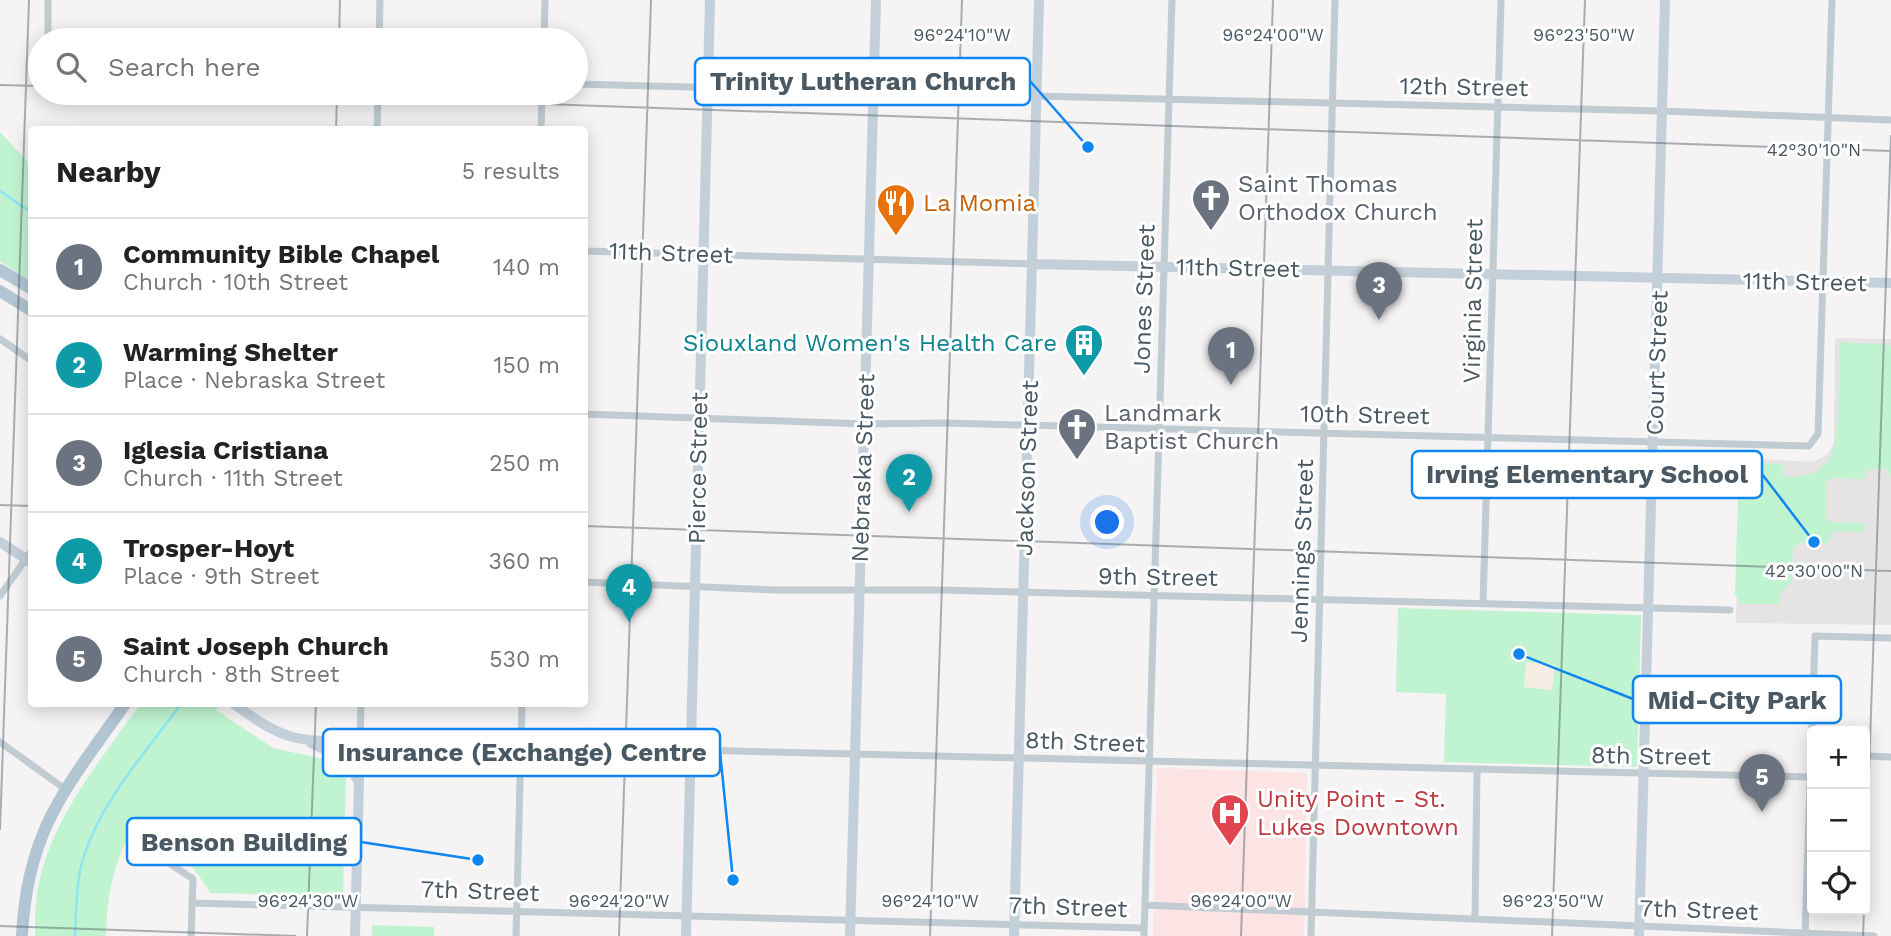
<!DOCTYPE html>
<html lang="en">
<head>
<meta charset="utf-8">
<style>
  body { margin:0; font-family:"Work Sans",sans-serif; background:#f6f6f6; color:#222 }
  .controls { position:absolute; right:21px; bottom:21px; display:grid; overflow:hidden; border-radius:7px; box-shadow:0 4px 18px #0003 }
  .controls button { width:63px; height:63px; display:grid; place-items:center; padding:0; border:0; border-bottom:2px solid #e0e0e0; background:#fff; color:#222; font:35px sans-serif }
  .you { position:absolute; left:1108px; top:523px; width:24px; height:24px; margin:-18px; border:5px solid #fff; border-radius:50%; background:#1a73e8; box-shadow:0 0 0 10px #1a73e833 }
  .badge { display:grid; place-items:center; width:46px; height:46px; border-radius:50%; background:#0f86f2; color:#fff; font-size:23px; font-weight:700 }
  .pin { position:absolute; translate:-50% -58px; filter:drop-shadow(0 2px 4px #0008) }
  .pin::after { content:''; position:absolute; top:37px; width:24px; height:21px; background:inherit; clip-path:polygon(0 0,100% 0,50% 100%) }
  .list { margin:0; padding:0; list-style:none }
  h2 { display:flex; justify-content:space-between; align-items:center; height:91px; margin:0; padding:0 28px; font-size:30px }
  h2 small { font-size:23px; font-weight:400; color:#767676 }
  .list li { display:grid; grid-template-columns:46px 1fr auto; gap:21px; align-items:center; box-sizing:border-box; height:98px; padding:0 28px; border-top:2px solid #e0e0e0 }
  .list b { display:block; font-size:26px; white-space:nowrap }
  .list p { margin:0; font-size:23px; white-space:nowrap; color:#767676 }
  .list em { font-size:23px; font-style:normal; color:#767676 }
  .icon { flex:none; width:38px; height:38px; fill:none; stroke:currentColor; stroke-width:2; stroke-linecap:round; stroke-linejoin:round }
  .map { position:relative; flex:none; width:1891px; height:936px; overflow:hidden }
  .search { position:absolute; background:#fff; box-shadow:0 4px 18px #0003; left:28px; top:28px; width:560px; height:77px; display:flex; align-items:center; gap:18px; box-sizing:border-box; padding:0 24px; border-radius:38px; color:#767676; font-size:26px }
  .panel { position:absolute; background:#fff; box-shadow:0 4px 18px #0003; left:28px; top:126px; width:560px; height:581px; border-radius:7px }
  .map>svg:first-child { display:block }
  .education { fill:#e6e3e5 }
  .medical { fill:#fde4e4 }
  .green { fill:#c0f3d0 }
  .sand { fill:#f6eee4 }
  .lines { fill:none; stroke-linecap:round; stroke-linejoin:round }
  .stream { stroke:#8be6f2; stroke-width:2.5 }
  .street { stroke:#c0cbd2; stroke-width:7 }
  .secondary { stroke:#c3d0da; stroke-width:10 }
  .primary { stroke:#b1c5d2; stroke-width:12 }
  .ticks { fill:none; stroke:#495862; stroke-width:2; stroke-opacity:0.45 }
  .labels { text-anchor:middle; stroke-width:6; stroke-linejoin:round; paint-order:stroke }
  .street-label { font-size:24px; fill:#495862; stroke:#fff }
  .worship-label { font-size:24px; fill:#5b616d; stroke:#fff; text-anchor:start }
  .food-label { font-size:24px; fill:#c56008; stroke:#fff; text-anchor:start }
  .culture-label { font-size:24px; fill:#0d838f; stroke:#fff; text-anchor:end }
  .health-label { font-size:24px; fill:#be3a42; stroke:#fff; text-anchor:start }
  .ticks-label { font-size:18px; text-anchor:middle; fill:#495862; stroke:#fff; stroke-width:6; stroke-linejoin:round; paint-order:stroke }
  .leader { fill:none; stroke:#0f86f2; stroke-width:2.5 }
  .callout-dot { fill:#0f86f2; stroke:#fff; stroke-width:2.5 }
  .callout { fill:#fff; stroke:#0f86f2; stroke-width:2.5 }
  .callout-label { font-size:26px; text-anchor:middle; font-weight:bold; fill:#495862 }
</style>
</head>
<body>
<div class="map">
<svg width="1891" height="936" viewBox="0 0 1891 936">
  <rect width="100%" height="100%" fill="#f5f3f3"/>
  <path class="education" d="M1835,338L1891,339V625L1736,623L1740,458L1813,462L1828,454L1834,442Z"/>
  <path class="medical" d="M1157,768L1307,773L1304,936H1153Z"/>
  <path class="green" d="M0,132L31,165V282L0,261Z
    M1840,342L1891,345V480L1887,469H1870L1866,472L1865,479L1831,478L1826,483V517L1831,522L1865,523V532L1833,531L1832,539H1827V544L1798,543L1793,548L1792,582L1780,593V604H1741L1735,594L1739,462L1783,464L1782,476C1837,481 1837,446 1838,404C1839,383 1839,363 1840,342Z
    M1398,608L1641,615L1637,767L1444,762L1446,694L1396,692Z
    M140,704H222L216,710L273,748L337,762L346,775L343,896L211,893L193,868L135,827C113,859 107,898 106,936H35C35,922 35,907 37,893C49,820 100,762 140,704Z
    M372,925L434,927V936H372Z"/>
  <path class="sand" d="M1526,662L1555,665L1552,690L1524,687Z"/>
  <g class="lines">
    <path class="stream" d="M0,191L32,213
      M75,936C76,914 76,892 80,871C94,808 144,755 181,704"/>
    <path class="street" d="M48,40V0
      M379,40L380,0
      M544,40L545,0
      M576,84L874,92
      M1036,96L1662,111L1891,120
      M377,130L378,93
      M541,130L542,93
      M584,251L1033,264
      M0,339L32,361
      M584,414L864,424L946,423L1809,446L1818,434L1832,0
      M584,582L777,590H940L1730,610
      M0,596L32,550
      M1483,604L1501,0
      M361,704L360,742L1808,777
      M0,742L65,789
      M1865,756L1891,757
      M133,839L193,879L191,936
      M192,903L1144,928
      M1145,905L1874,936
      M1475,919L1477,771
      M1805,935L1815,636L1891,638
      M516,936L522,704
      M1144,936L1172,0
      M1311,936L1335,0"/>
    <path class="secondary" d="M1033,264L1891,283
      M0,542L32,563
      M234,704C286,742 296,741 360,742L355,936
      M311,743C332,753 347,758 357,779
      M686,936L710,0
      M850,936L876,0
      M1014,936L1039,0
      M1639,936L1665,0"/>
    <path class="primary" d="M0,270L32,289
      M0,291L32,311
      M22,936C27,829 67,787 125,704"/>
  </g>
  <path class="ticks" d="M339,40L340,0M0,85L40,86M228,93L1891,151M336,130L337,93M0,505L32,506M584,526L1891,571M0,830L29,0M1865,887L1891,135M0,926L296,936M307,936L316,704M619,936L651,0M930,936L962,0M1241,936L1273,0M1552,936L1585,0M1863,936L1864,910"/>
  <defs>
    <symbol id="church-pin" viewBox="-11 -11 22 30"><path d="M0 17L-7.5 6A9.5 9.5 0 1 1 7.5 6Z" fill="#6b7280" stroke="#fff"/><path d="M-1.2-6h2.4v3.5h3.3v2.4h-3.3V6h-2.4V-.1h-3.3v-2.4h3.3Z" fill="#fff"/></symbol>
    <symbol id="restaurant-pin" viewBox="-11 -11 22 30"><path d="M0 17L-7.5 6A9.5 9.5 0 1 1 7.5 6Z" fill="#e8710a" stroke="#fff"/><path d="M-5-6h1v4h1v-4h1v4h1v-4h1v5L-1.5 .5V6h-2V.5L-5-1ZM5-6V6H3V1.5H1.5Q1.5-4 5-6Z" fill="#fff"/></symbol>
    <symbol id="building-pin" viewBox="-11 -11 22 30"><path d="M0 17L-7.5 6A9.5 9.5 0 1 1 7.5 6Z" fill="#0f9aa8" stroke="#fff"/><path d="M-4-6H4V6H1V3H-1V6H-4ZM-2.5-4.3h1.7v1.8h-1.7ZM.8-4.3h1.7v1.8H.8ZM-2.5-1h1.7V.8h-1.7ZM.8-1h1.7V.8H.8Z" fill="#fff"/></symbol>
    <symbol id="hospital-pin" viewBox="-11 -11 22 30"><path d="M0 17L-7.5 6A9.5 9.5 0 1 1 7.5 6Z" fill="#e0444e" stroke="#fff"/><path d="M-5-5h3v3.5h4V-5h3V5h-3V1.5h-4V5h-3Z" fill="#fff"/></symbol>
  </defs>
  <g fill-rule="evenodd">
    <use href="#church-pin" x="1189" y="176" width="44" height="60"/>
    <use href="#restaurant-pin" x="874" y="181" width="44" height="60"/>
    <use href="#building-pin" x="1062" y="321" width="44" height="60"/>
    <use href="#church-pin" x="1055" y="405" width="44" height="60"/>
    <use href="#hospital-pin" x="1208" y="791" width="44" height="60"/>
  </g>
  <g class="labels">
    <g class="street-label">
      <text transform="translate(1464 87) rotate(1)" y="8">12th Street</text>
      <text transform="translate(671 253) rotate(2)" y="8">11th Street</text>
      <text transform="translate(1238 268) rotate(1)" y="8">11th Street</text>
      <text transform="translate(1805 282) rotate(1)" y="8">11th Street</text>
      <text transform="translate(1144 299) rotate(-88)" y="8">Jones Street</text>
      <text transform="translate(1473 301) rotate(-89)" y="8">Virginia Street</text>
      <text transform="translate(1657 363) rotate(-88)" y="8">Court Street</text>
      <text transform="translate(1365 415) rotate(1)" y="8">10th Street</text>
      <text transform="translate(698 468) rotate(-89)" y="8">Pierce Street</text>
      <text transform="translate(863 468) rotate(-88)" y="8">Nebraska Street</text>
      <text transform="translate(1027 468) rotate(-88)" y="8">Jackson Street</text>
      <text transform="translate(1302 551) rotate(-88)" y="8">Jennings Street</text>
      <text transform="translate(1158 577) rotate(1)" y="8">9th Street</text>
      <text transform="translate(1085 742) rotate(2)" y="8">8th Street</text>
      <text transform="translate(1651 756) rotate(1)" y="8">8th Street</text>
      <text transform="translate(480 891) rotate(2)" y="8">7th Street</text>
      <text transform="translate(1068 907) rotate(2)" y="8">7th Street</text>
      <text transform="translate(1699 910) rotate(2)" y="8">7th Street</text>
    </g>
    <g class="worship-label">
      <text x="1238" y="192">Saint Thomas<tspan x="1238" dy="28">Orthodox Church</tspan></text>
      <text x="1104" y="421">Landmark<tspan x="1104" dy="28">Baptist Church</tspan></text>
    </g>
    <g class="food-label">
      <text x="923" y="211">La Momia</text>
    </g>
    <g class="culture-label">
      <text x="1057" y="351">Siouxland Women's Health Care</text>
    </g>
    <g class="health-label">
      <text x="1257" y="807">Unity Point - St.<tspan x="1257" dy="28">Lukes Downtown</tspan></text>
    </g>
  </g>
  <g class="ticks-label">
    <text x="962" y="41">96°24'10"W</text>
    <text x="1273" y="41">96°24'00"W</text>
    <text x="1584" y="41">96°23'50"W</text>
    <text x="1814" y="156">42°30'10"N</text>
    <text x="1814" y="577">42°30'00"N</text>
    <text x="308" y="907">96°24'30"W</text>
    <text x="619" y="907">96°24'20"W</text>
    <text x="930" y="907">96°24'10"W</text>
    <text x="1241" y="907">96°24'00"W</text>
    <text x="1553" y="907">96°23'50"W</text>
  </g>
  <path class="leader" d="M1088 147L1030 81M1814 542L1762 474M1519 654L1633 699M733 880L720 752M478 860L361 842"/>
  <g class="callout-dot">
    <circle cx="1088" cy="147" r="7"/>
    <circle cx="1814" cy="542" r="7"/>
    <circle cx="1519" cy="654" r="7"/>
    <circle cx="733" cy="880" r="7"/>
    <circle cx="478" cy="860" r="7"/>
  </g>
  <g class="callout">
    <rect x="695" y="58" width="335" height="47" rx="7"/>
    <rect x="1412" y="451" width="350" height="47" rx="7"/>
    <rect x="1633" y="676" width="208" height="47" rx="7"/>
    <rect x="323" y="729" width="397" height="47" rx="7"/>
    <rect x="127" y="818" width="234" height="47" rx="7"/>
  </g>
  <g class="callout-label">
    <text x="863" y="90">Trinity Lutheran Church</text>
    <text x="1587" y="483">Irving Elementary School</text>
    <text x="1737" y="709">Mid-City Park</text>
    <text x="522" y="761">Insurance (Exchange) Centre</text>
    <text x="244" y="851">Benson Building</text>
  </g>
</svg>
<div class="controls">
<button>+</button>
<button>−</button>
<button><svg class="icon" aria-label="locate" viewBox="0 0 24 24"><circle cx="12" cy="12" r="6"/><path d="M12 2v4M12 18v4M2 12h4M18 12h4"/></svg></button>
</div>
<div class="you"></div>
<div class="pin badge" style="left:1231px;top:385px;background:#6b7280">1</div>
<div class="pin badge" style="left:909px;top:512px;background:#0f9aa8">2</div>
<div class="pin badge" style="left:1379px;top:320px;background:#6b7280">3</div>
<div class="pin badge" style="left:629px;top:622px;background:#0f9aa8">4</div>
<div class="pin badge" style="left:1762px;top:812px;background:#6b7280">5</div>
<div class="search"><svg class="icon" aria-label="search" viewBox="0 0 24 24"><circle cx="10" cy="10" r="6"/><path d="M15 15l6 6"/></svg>Search here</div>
<section class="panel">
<h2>Nearby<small>5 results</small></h2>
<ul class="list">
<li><span class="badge" style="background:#6b7280">1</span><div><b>Community Bible Chapel</b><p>Church · 10th Street</p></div><em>140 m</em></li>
<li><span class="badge" style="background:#0f9aa8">2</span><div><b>Warming Shelter</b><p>Place · Nebraska Street</p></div><em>150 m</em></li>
<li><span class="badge" style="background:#6b7280">3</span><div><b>Iglesia Cristiana</b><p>Church · 11th Street</p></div><em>250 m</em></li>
<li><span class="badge" style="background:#0f9aa8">4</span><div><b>Trosper-Hoyt</b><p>Place · 9th Street</p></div><em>360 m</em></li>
<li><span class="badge" style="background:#6b7280">5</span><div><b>Saint Joseph Church</b><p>Church · 8th Street</p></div><em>530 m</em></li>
</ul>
</section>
</div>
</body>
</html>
